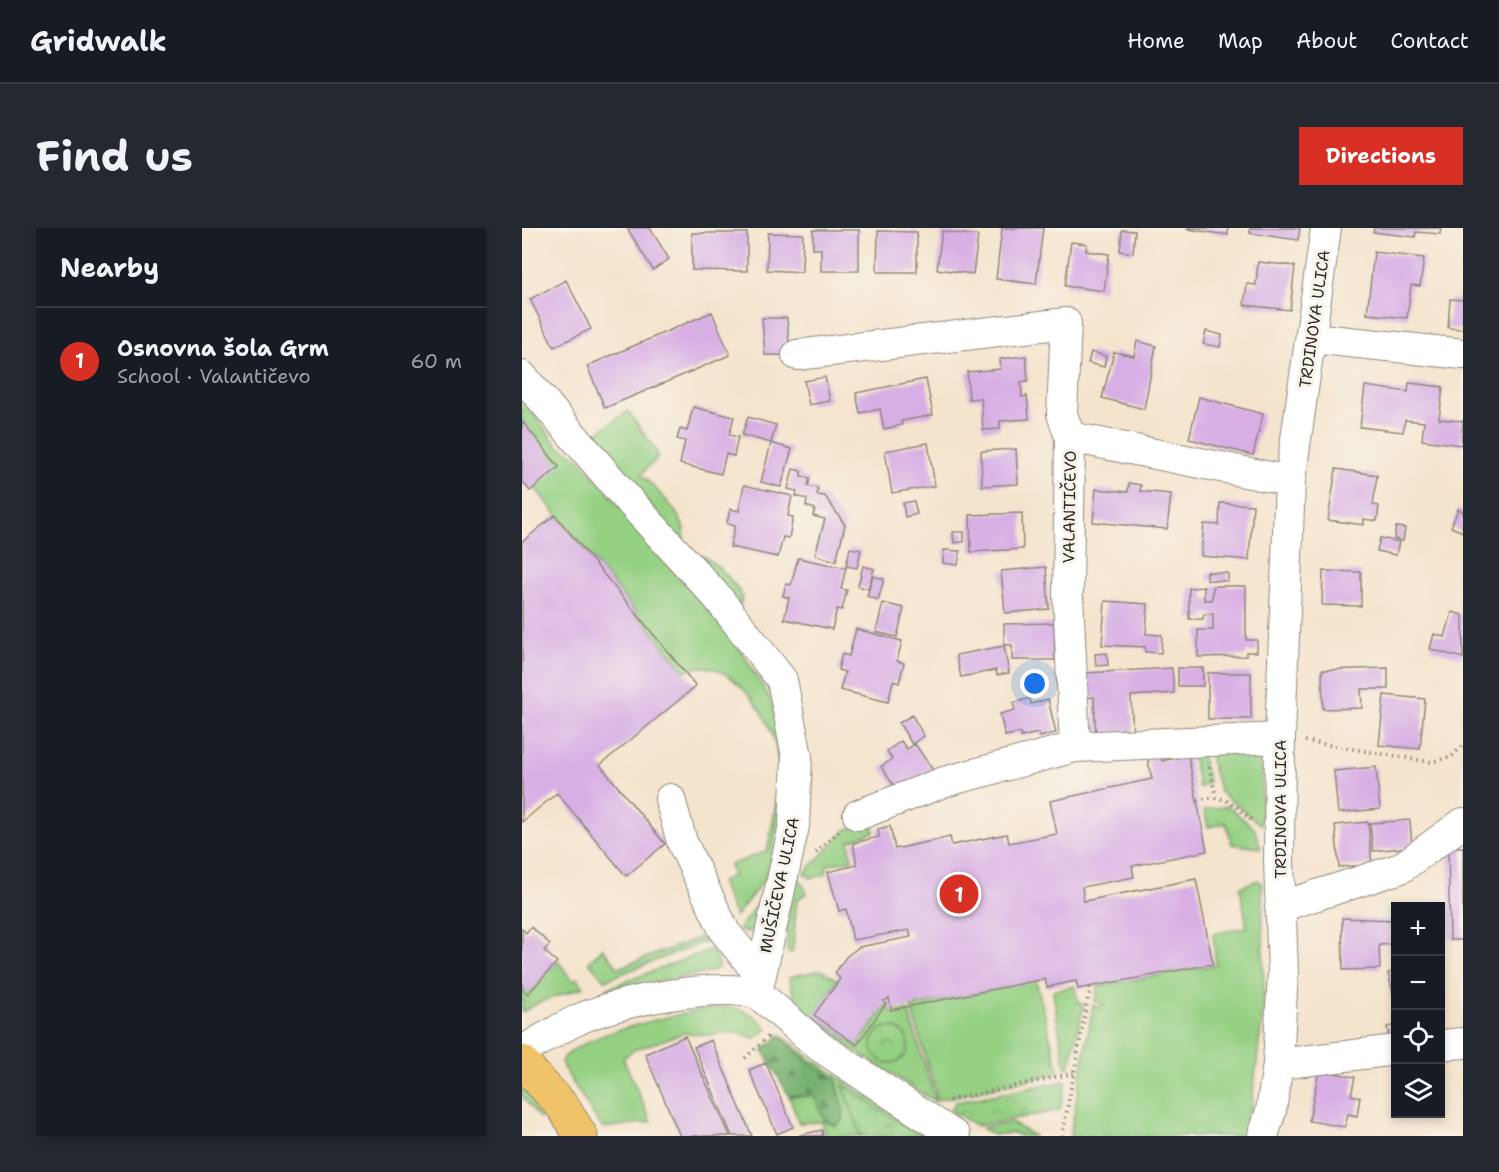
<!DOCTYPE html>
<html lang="en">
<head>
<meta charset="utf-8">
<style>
  body { margin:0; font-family:"Shantell Sans",sans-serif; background:#242831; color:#f1f3f6 }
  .controls { position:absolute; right:18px; bottom:18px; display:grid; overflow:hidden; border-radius:0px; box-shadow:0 3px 9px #0003 }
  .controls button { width:54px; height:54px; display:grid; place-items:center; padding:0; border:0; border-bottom:2px solid #363941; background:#171b24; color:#f1f3f6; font:30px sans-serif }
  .you { position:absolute; left:513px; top:456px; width:21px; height:21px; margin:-15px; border:4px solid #fff; border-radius:50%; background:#1a73e8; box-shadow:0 0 0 9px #1a73e833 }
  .badge { display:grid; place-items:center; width:39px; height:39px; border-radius:50%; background:#d93025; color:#fff; font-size:20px; font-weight:700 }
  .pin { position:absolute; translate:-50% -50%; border:3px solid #fff; box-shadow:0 2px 6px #0006 }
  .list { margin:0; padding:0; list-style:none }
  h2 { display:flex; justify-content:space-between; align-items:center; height:78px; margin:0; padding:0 24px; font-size:26px }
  h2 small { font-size:20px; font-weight:400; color:#9ea1a6 }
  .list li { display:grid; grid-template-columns:39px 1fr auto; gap:18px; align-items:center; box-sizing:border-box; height:108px; padding:0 24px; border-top:2px solid #363941 }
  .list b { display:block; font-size:22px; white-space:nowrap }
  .list p { margin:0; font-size:20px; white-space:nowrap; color:#9ea1a6 }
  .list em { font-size:20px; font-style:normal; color:#9ea1a6 }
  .icon { flex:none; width:33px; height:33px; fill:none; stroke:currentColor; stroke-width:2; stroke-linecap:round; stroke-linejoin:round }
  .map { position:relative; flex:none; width:941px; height:908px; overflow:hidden; border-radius:0px }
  header { display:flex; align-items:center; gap:36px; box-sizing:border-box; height:84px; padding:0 30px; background:#171b24; border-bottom:2px solid #363941 }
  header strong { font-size:28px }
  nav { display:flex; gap:33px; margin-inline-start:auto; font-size:21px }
  .intro { display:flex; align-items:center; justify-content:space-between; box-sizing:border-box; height:144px; padding:0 36px }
  h1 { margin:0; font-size:42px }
  .button { padding:15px 27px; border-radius:0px; background:#d93025; color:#fff; font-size:21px; font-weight:700 }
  main { display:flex; gap:36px; padding:0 36px }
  aside { flex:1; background:#171b24; border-radius:0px; box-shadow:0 3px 9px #0003 }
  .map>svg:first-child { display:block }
  .green { fill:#95d083; stroke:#607e57; stroke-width:1.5 }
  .forest { fill:url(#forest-firs); stroke:#526e4e; stroke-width:1.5 }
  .park { fill:url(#park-crowns); stroke:#607e57; stroke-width:1.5 }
  .building { fill:#d8afe5 }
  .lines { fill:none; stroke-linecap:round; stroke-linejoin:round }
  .minor-casing { stroke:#90887c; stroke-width:32 }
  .major-casing { stroke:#90887c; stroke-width:35 }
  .path { stroke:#90887c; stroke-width:4; stroke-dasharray:1.5 4.5; stroke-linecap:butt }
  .minor { stroke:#fff; stroke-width:30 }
  .major { stroke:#f1c369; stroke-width:33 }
  .labels { text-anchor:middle; stroke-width:6; stroke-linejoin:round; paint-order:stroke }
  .street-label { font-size:16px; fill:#2b2b2b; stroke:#f7f3e8 }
</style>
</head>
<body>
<header>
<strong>Gridwalk</strong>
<nav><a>Home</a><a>Map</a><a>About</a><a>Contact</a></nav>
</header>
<div class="intro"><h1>Find us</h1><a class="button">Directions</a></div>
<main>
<aside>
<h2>Nearby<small></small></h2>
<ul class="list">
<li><span class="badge">1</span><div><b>Osnovna šola Grm</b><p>School · Valantičevo</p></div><em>60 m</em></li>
</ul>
</aside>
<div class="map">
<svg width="941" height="908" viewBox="0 0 941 908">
  <defs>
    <pattern id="forest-firs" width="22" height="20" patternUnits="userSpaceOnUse" patternTransform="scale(1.5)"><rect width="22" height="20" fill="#78b271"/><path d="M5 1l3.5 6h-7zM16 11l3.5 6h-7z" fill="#63915d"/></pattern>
    <pattern id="park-crowns" width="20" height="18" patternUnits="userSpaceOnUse" patternTransform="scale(1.5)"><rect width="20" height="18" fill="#95d083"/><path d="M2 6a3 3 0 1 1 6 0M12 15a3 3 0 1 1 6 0" fill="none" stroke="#7aa96b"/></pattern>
  </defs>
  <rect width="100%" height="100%" fill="#f7f3e8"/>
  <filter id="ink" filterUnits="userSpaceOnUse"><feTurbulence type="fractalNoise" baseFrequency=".0167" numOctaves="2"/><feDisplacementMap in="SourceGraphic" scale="12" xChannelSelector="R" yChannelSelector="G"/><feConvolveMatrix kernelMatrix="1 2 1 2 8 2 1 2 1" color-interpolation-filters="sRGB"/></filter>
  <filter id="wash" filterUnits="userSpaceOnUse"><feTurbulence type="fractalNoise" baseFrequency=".008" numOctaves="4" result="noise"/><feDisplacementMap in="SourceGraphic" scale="24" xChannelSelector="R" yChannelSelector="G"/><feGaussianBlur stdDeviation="1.35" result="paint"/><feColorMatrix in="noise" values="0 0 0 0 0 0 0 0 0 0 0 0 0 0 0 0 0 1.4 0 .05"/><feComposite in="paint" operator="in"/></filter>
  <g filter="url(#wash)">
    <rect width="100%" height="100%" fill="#f5e4cd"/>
    <path class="green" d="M0,171L36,218L55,228L218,421L249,472L262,529L255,602L245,648L213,689L199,654L211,648L208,637L245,623C259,556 270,507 216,456C201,441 183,434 162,443L0,244Z
      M106,183L135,224V231L119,246C132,260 174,296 159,315L72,207Z
      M180,328C196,336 211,353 220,368L217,383L176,329Z
      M687,517L740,523L739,597L698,564L690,538Z
      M679,525L687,554L677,560L670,527Z
      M706,578L732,600L739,620L710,616L704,595L686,599L682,582Z
      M351,594L352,604L327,613L330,632L305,637L304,646L290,650L282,646L324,602Z
      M277,650L285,665L275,672C273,683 272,721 270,725H266C263,709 267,663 277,650Z
      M736,652L740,656L742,777L729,880L721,908H548L571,777L578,780L581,776L573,773L576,758L694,737L691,706L725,699L718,659Z
      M240,669H244L237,701L225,704L216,702Z
      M185,707L187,712L83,752L67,734L81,720L96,740Z
      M190,721L196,733V740L189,744L85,763L84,761Z
      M36,733L51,753L55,750L62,759L20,773L0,784V761L6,766Z
      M299,742L316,752L292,788L335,818L366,775L368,784L386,782L414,874L295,799L275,778L267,749Z
      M514,752L537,845L416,872L389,779Z
      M552,758L557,775L562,776L547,840L543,839L531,763Z
      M198,779C216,779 234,785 245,801L233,811L216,804L189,807L162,805L112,822L101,830L129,894L80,900L41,839L39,833C60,804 161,785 198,779Z
      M259,807L289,831L407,908H397L322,858L339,908H304L300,894L277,895L267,868H292L303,894L313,897L321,892V879L314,852L284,832L257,808Z
      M0,859L22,886L18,891L0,868Z
      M489,894L512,908H498L491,905L471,907L460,900Z"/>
    <path class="forest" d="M257,808L284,832L314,852L321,879V892L314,898L302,891L292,868H267L241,822Z"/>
    <path class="park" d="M350 817a18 18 0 1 1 36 0a18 18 0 1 1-36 0Z
      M544,853L538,882L455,898L428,882L434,874Z
      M321,857L326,860L397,908H339Z"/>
    <g id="blocks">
      <path class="building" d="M105,0H128L147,31L131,42Z
        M480,0H521L514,56L474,51Z
        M665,0H706V7L665,1Z
        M728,0H778L776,12L728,5Z
        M852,0H919L918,6L894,4L893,9L851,4Z
        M291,2H337V43H299V21H291Z
        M600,2L613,3L611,25L598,23Z
        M356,3L395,4V44H355Z
        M420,3L456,8L451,46L415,41Z
        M170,5H225V43L170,42Z
        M246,5L281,6L280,44L245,42Z
        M549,14L565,16L564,23L587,26L582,63L543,58Z
        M852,24L902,30L898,58L889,57L885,90L845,86Z
        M736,34L773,38L768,82L722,77L725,56L734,57Z
        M44,52L69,101L32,119L8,71Z
        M928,71L941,72V101L926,100Z
        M190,84L208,127L83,180L65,138Z
        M240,90H265L268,127H243Z
        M684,103L700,107L698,119L681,116Z
        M615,113L634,118L622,181L580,170L592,124L612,128Z
        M569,124L584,128L582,139L566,135Z
        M504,128L506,153L499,154L500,169L505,168L507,191L478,193V201L461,202L459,170L447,171L445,144L479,141L478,131Z
        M303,149L308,173L287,177L282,153Z
        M404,151L411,187L379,193L380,197L362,201L358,181L338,185L334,165Z
        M887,155L921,159L917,191L941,193L939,217L900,212L902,194L883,192L881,204L838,199L843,158L886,164Z
        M677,169L741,186L731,227L667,211Z
        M171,179L212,189L207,207L216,209L212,228L204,226L199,246L158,236L163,213L155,211L158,201L165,203Z
        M226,189L254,197L249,215L220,207Z
        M0,193L37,239L8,263L0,253Z
        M249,215L270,221L259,259L239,254Z
        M406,215L413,258L370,265L363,223Z
        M494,221L496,256L460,258L459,223Z
        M271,241L279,243V248L288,250L286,258L296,260L295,267L303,268L323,297L314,333L293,327L303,291L291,288L293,281L284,278L285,271L274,268L275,263L266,261Z
        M814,241L855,247L851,277L857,278L855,293L842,291V297L806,292Z
        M607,255L619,257L618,263L649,266L645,301L571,294L574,261L606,264Z
        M222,257L270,268L266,288L271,289L267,310L261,309L256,329L208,319L213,298L205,296L208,281L217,283Z
        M392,273L395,286L383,289L381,275Z
        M698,275L731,277L727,332L679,328L682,296L697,297Z
        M936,281L941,283V304L929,299Z
        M500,285L501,321L449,324L448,287Z
        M33,287L174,458L78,537L143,616L104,648L35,565L0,594V314Z
        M874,299L883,300L881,313L872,311Z
        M431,304H442V314L432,315Z
        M858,310L877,314L874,327L855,323Z
        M328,320L339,322L335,340L324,338Z
        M422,322L438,323L436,337L421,335Z
        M276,330L324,340L319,361L325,362L320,382L315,381L310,401L262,391L267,370L261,368L264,356L269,357Z
        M341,338L352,341L346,361L336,358Z
        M524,339L527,381L483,385L479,343Z
        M801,343L839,344V378L800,377Z
        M685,344L706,345V353L685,352Z
        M351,348L362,351L356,372L345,368Z
        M691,358H724V412H735V424H724V428L676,429V402H691V386H682L681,391H667V360L682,359V372H690Z
        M583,373L626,376L624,406L640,407L639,425L623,424V419L580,417Z
        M361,375L382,380L375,409L354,404Z
        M930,384L941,387V430L908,421L912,406L923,409Z
        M532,395L533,432H490V417H482V396Z
        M334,401L380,413L375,433L382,435L377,455L371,453L366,474L318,462L323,444L316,442L320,426L327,428Z
        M482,418L487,445L475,447L474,442L439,449L434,427Z
        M585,425L586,437L574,438L573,426Z
        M650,440L652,465L609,468L611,506L574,508L572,469L564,470L563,445Z
        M656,440H681V458H656Z
        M866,440V461H839L840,480L801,481L800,442Z
        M686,445H729V491H686Z
        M862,467L903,471L898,521L857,517Z
        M508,470L509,476L526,471L534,505L517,509L516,505L499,509L498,505L483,508L478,486L493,482L491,475Z
        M390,487L402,508L390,516L377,495Z
        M379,513L385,521L393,516L411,542L377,565L359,539L370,531L365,523Z
        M638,524L640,533L666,528L685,623L610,638L612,649L560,659L562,673L674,651L691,736L556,761L554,753L525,759L523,751L369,782L367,770L361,773L364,775L335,817L292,787L318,751L313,745L324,729L337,719L389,709L387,702L331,712L324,681L317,683L306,644L335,637L331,615L357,609L356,601L368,598L373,621L428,609L430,617L485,606L487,615L535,606L528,573L630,551L625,528Z
        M854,539L858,581L816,585L812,543Z
        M888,592L890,619L851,623L848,595Z
        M846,594L850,637L817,639L813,597Z
        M926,619H941V712H928Z
        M820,690L871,692V716L857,717L858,741L821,742Z
        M9,699L28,716L22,723L35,734L6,766L0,761V701L4,705Z
        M874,743V774H873L866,745Z
        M874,797V820L869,821L865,799Z
        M163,808L208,908H158L123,826Z
        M189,812L230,908H210L172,819Z
        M244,835L271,899L255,906L227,842Z
        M797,842L833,849L829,867L838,869L835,888L826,886L823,899L787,893Z
        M300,902L301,908H278V907Z"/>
    </g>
  </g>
  <g filter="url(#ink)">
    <use href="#blocks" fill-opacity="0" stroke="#90887c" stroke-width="1.5"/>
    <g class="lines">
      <defs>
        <path id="minor" d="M789,110L941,126
          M275,127L544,95L540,186L548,209L546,367L553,519
          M0,148L101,266L196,370L260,452L275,529L272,598L235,765
          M548,209L768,253
          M148,571L160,614L203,704L237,746
          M336,587L422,554L553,519L758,510
          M758,679L879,640L941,595
          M235,765L297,818L433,908
          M918,817L941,815
          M0,823C17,813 35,802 53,793C95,773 190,755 235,765
          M756,836L874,822
          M741,908L749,883L756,836L761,745L757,633L758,510L768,253L804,0"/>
        <path id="major" d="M0,834L41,879L59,908"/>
      </defs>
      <use href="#minor" class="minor-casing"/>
      <use href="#major" class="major-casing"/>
      <path class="path" d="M783,513L909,534L929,529L941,518
        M687,539L694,568
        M675,572C704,565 712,576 732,595
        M294,625L317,603
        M223,830L247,808
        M427,872L552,845
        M540,908L568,759"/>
      <use href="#minor" class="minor"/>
      <use href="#major" class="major"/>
    </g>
  </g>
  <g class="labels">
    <g class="street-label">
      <text transform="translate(792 91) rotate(-82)" y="6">TRDINOVA ULICA</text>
      <text transform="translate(547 279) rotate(-89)" y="6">VALANTIČEVO</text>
      <text transform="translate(758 581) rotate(-90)" y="6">TRDINOVA ULICA</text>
      <text transform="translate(257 657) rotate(-78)" y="6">MUŠIČEVA ULICA</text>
    </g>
  </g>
</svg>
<div class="controls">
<button>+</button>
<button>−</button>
<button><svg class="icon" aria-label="locate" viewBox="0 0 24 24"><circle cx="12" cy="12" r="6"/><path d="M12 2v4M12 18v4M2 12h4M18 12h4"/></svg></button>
<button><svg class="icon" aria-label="layers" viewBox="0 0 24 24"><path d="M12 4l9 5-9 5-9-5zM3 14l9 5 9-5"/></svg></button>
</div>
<div class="you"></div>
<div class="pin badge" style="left:437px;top:666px">1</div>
</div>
</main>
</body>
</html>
